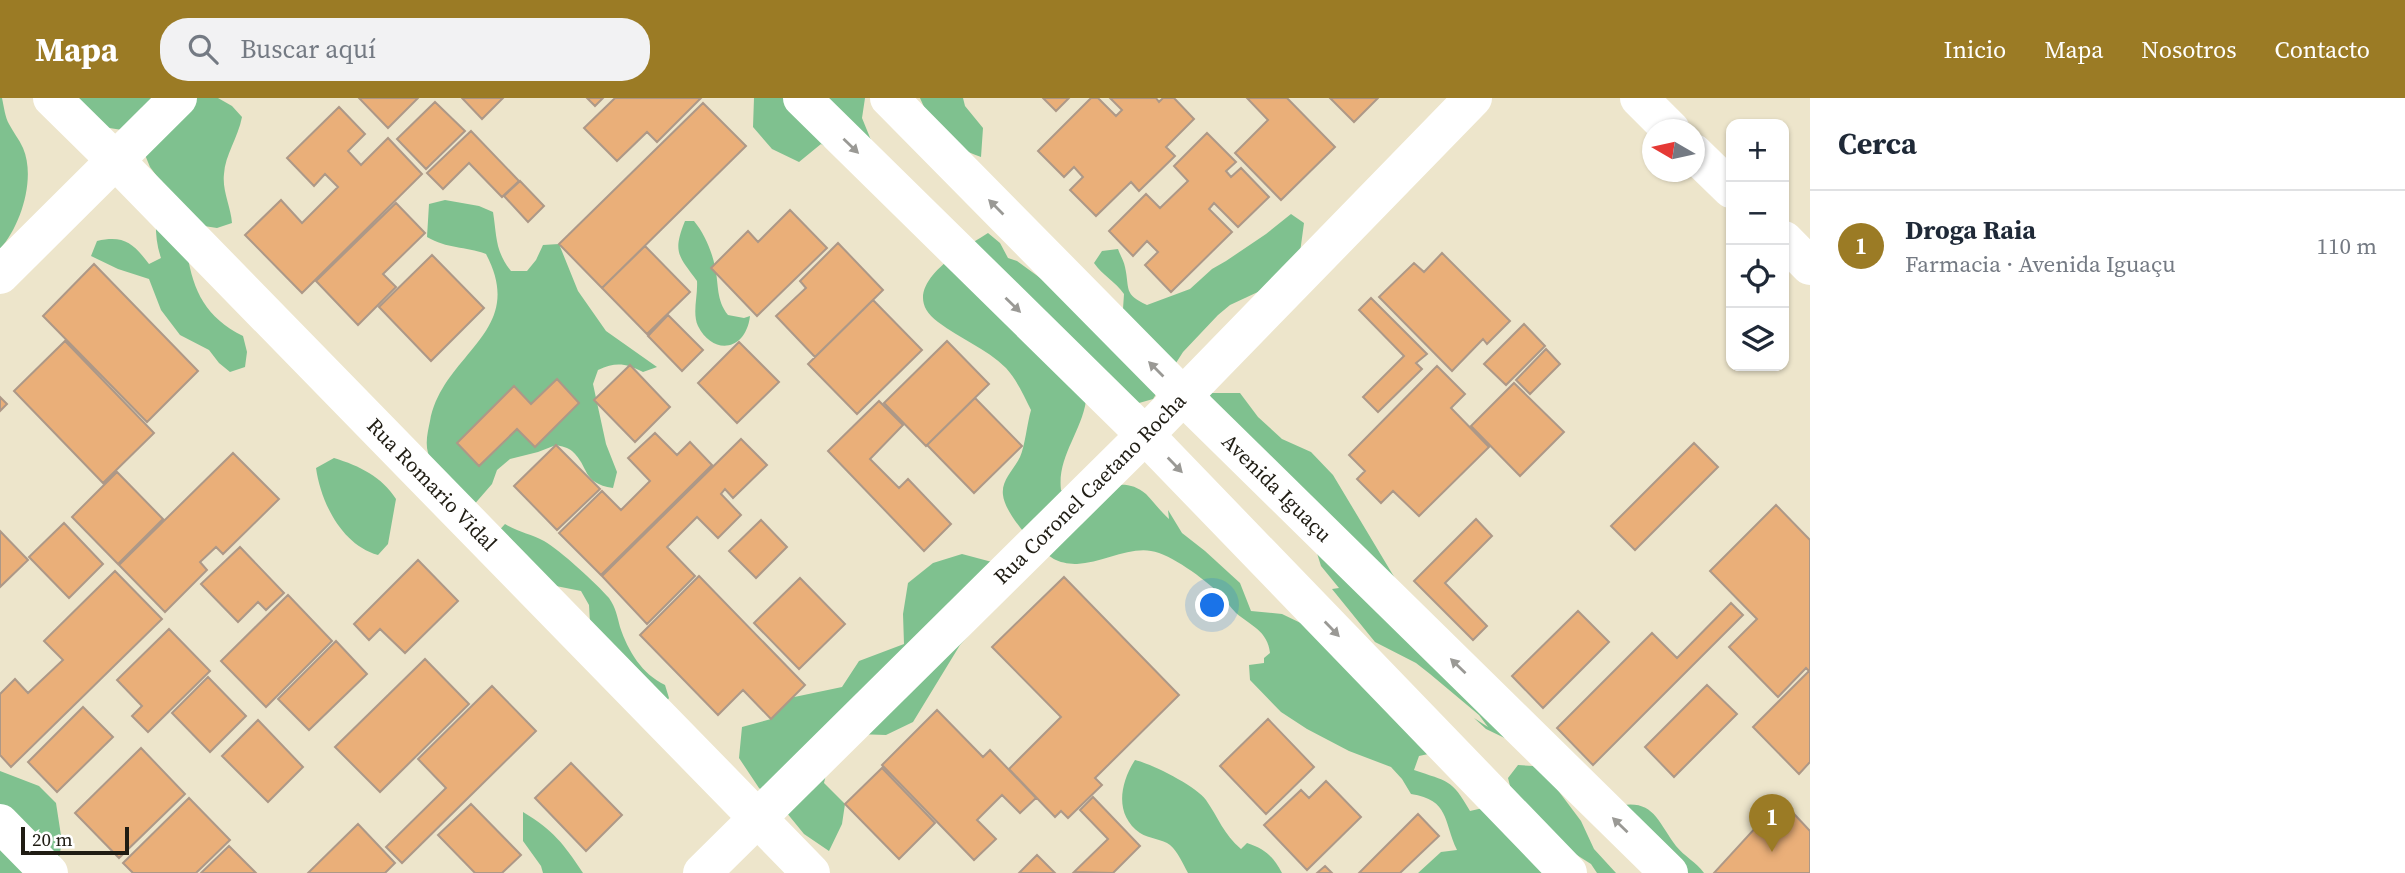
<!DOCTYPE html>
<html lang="es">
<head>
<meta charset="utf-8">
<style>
  body { margin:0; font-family:"Source Serif 4",serif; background:#f2f2f3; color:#1f2937 }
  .controls { position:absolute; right:21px; top:21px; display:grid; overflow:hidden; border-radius:14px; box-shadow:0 2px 5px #0004 }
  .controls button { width:63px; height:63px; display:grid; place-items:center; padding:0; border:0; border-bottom:2px solid #e0e1e3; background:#fff; color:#1f2937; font:35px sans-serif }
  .compass { position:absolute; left:1642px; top:21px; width:63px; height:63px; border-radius:50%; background:#fff; box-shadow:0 2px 5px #0004; rotate:279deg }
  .scale { position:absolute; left:21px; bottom:18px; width:108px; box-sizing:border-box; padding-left:7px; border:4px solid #1f1c13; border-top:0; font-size:19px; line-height:24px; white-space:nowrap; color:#1f1c13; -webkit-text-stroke:5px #fff; paint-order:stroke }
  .you { position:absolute; left:1213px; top:508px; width:24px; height:24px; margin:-18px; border:5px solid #fff; border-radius:50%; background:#1a73e8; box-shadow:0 0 0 10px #1a73e833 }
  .badge { display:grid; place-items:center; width:46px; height:46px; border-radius:50%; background:#9b7b25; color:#fff; font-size:23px; font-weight:700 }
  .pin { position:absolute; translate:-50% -58px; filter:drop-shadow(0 2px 4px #0008) }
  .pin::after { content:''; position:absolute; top:37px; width:24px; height:21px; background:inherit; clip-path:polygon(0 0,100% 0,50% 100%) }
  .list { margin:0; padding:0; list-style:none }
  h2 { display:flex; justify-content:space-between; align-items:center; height:91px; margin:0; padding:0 28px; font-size:30px }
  h2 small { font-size:23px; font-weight:400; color:#747a83 }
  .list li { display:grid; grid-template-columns:46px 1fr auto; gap:21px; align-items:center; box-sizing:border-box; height:112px; padding:0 28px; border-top:2px solid #e0e1e3 }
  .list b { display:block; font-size:26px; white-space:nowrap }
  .list p { margin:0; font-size:23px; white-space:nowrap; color:#747a83 }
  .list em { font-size:23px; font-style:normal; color:#747a83 }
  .icon { flex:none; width:38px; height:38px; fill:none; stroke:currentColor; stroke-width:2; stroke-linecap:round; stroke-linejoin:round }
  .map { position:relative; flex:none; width:1810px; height:775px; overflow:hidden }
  header { display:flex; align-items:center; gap:42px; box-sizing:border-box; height:98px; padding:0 35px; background:#9b7b25; color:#fff }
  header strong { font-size:33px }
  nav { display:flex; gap:38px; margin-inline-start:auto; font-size:24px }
  .search { width:490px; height:63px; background:#f2f2f3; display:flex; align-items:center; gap:18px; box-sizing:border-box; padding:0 24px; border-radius:28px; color:#747a83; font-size:26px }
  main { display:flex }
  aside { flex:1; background:#fff }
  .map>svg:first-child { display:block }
  .forest { fill:#7fc18f }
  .building { fill:#eaaf79; stroke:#ad9887; stroke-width:2 }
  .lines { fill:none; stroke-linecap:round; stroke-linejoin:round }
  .street { stroke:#fff; stroke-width:38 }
  .secondary { stroke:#fff; stroke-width:38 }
  .oneway { fill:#9a9995 }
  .labels { text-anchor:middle; stroke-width:6; stroke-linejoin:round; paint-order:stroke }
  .street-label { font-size:21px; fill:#1f1c13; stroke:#fff }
</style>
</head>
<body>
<header>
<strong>Mapa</strong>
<div class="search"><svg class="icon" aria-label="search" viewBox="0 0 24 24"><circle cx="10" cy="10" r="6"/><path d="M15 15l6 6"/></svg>Buscar aquí</div>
<nav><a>Inicio</a><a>Mapa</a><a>Nosotros</a><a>Contacto</a></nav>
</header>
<main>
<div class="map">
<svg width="1810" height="775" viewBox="0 0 1810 775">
  <rect width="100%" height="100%" fill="#ede5cb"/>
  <path class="forest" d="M0,0H2C4,9 5,19 9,26C13,34 19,41 23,50C36,80 21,128 0,151Z
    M43,0H218L232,8L242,19C238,40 225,57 224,76C222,93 231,109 232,125L217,130L204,128L186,148C192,190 203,218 243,238L247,254L245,269L230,274L219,265L209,252L180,237L161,212L149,181L118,171L91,158L97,143C124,137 133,145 149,166L161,160C152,134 157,108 159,81L150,69L143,52L122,32L91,27Z
    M754,0H865L862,20L873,47L846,61L821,46L799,64L772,51L753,29Z
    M920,0H963L965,8L983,30L981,59C944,45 936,37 920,0Z
    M445,102L479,108L493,114C497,139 495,153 511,173H527L536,162L543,147L559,146L578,193L606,233L657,269L643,274C625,265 616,264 598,272L593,286L606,346L617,374L613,390C581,385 590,369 572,353C569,350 561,348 556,347L538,354L510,361L497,372L492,386L472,409C463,398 431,366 428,355C425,344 428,333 430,323C443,254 528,235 486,156C465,148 447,151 427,139L429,106Z
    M1291,116L1304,125L1299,162L1260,193L1230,207L1218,217L1183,254L1153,301L1139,305L1086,303C1081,335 1057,359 1061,392L1073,403C1097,393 1123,376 1146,396C1154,404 1160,413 1169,421L1168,412L1182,435L1205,453L1240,485L1251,513L1282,516L1309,529L1433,655L1419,658L1414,672C1448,684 1451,680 1470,713L1483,710L1565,775H1418L1441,754L1457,752C1443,723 1450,702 1411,696L1402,681L1391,669L1349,653L1307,631L1281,614L1250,582L1249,567L1264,565V560L1270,555C1268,533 1250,527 1236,515C1230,509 1225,501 1219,495C1204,481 1171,456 1151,453C1129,449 1101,465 1077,466C1071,466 1062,465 1056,462C1039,454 1005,417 1003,397C1001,382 1014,372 1020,359C1025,348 1027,326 1031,312C1024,298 1017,282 1006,270C986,250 960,241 938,224C893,191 961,152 988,135L1000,145L1008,160L1017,163L1043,182L1123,211L1124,196C1115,183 1103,178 1094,165L1102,153L1118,151C1120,157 1124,163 1125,169C1130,191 1123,196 1147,207L1190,191L1212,171L1226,163L1266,136Z
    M685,123H694C704,135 712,153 715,169C719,187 716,202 728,217L744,220L750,218C746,253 713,258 698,228C692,215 698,198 697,183C679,158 672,155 685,123Z
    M1209,295H1240L1258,319L1282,341L1311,354L1333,377L1405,497L1613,709C1653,699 1656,721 1676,748C1684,758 1696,764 1704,775H1665L1513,644L1486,631L1474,620L1488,629L1479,617L1430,576L1416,565L1375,544L1332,491L1339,490L1321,468L1311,436L1230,348Z
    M334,360C360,368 382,379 396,401L388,446L378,457C342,447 321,405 316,370Z
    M505,426C518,434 531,436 544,443C560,452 597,486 609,500C616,510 617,518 620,529C628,553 642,576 665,587L669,600L662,611L590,525L589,507L581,493L551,487L494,438Z
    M962,456L992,464L979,526L960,547L913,624L886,637L856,636L831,655L824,685L845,706L842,726L829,753L804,736L782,709L759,690L739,660L742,629L771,621L780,602L842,589L859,563L904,546L903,516L908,485L933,465Z
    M1135,662C1152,666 1196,688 1206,702C1218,719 1224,737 1241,751L1247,745C1265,751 1273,758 1282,775H1188C1183,766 1178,754 1170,747C1163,741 1149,741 1140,735C1114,717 1120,685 1135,662Z
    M1518,667L1533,668L1548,679L1581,723L1594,751L1616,775H1597L1591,766L1564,749L1512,696L1508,680Z
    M0,673L39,688L56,705L62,744L56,775H0Z
    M523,714C554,733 563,745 583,775H543L541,768L523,743Z"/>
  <path class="building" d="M359,0H418L388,30Z
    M462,0H503L482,21Z
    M587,0H603L595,8Z
    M615,0H701L657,44L647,34L617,63L584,30Z
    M1043,0H1069L1056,13Z
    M1091,0H1098L1116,18L1122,12L1110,0H1156L1159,4L1163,0H1174L1194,21L1166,49L1175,58L1139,93L1131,84L1096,118L1070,92L1083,79L1074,69L1064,79L1038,53Z
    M1247,0H1287L1335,49L1281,102L1235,55L1268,22Z
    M1330,0H1378L1354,24Z
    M435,4L465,33L426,71L397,41Z
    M703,5L746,48L602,190L559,146Z
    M339,9L365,36L348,53L361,67L388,40L422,76L302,195L245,137L281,102L302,125L338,89L325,76L314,88L287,60Z
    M471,33L519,83L502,99L469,65L443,91L427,75Z
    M1207,35L1236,64L1226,73L1231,79L1241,70L1269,99L1238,129L1214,105L1209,111L1232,134L1171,194L1145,167L1158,154L1147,143L1133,158L1109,133L1146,96L1160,110L1188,83L1174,68Z
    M520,83L544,108L528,124L504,98Z
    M396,105L425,135L383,176L396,189L358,227L316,183Z
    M790,112L827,150L757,218L711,170L748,133L758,144Z
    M838,145L883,192L815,259L776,218L806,190L800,183Z
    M645,148L690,194L647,236L602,190Z
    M1442,155L1510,223L1487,246L1483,241L1452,273L1379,199L1414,165L1424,174Z
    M432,157L484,210L431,263L379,209Z
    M94,166L198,273L147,324L43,218Z
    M1371,200L1427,256L1416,265L1422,271L1378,314L1363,299L1404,258L1359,212Z
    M873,202L922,252L857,316L808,266Z
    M668,217L703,252L682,273L648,238Z
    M1524,226L1545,248L1506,287L1484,266Z
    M65,243L154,335L103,385L14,293Z
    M947,243L989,286L926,348L884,305Z
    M739,244L779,284L737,325L698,285Z
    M1546,251L1560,266L1530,296L1516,282Z
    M630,267L670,309L635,344L594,302Z
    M1437,268L1465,296L1451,310L1489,349L1419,418L1393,393L1381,405L1357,381L1365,373L1349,357Z
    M557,281L579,305L535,349L517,331L479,368L457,345L514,288L531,306Z
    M1514,285L1564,334L1520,378L1471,328Z
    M0,299L7,306L0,313Z
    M975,300L1022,348L974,395L927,347Z
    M879,303L903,327L870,361L899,390L908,381L951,426L924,453L828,353Z
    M655,335L677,357L690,344L712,367L601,477L559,435L602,393L621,412L650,383L628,360Z
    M741,341L767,367L733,400L725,391L721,396L741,417L718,440L697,419L667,449L695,478L647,526L602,478Z
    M1694,345L1718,369L1635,452L1611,428Z
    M556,347L600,391L557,432L514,388Z
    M233,355L279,401L223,456L216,449L200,464L207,472L165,514L119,467Z
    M117,374L163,421L118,466L72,419Z
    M1776,407L1810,442V664L1799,676L1753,629L1809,573L1806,570L1778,599L1729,549L1757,521L1710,473Z
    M1476,421L1492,438L1445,485L1487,528L1473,542L1414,483Z
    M761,422L787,449L756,480L729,453Z
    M64,425L103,466L69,500L29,459Z
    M0,433L28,462L0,489Z
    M240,449L284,495L266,512L258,504L238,524L201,486Z
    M418,462L458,503L405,555L380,531L369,542L354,526Z
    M115,473L162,521L11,669L0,657V596L15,581L28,595L63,562L44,543Z
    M699,478L805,587L771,621L743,592L718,617L640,537Z
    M1064,479L1179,597L1095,680L1102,687L1068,720L1061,713L1055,719L1009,671L1061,619L992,549Z
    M800,480L845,526L799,571L754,525Z
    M288,497L332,543L266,609L221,563Z
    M1731,505L1743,517L1593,667L1557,630L1652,535L1677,560Z
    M1578,513L1609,544L1543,610L1512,578Z
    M169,531L210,573L148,634L132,618L142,608L117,582Z
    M336,543L367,576L309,632L278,601Z
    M425,561L469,606L380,694L335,649Z
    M208,579L246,618L210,654L172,615Z
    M1707,587L1737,616L1674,679L1645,649Z
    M492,588L536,633L402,765L386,749L446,690L418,661Z
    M83,609L113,639L57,694L28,664Z
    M937,612L983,659L990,652L1036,700L1020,715L1002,697L977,722L996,741L974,762L882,667Z
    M1268,621L1314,669L1266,716L1220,668Z
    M258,622L303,669L268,704L222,658Z
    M141,650L185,696L119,760L75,715Z
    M571,665L622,717L586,753L535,700Z
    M882,670L935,725L899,761L845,706Z
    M1326,683L1361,719L1307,772L1264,727L1301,692L1309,700Z
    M1093,699L1140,748L1113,775L1074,774L1108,741L1080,712Z
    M189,700L230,742L196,775H133L123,765Z
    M1781,702L1810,733V775H1714Z
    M471,706L521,757L502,775H475L438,737Z
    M1418,716L1439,738L1400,775H1359Z
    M358,726L395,765L385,775H308Z
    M229,748L256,775H201Z
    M1037,757L1055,775H1019Z
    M1325,768L1332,775H1317Z"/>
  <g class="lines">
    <g class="street">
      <path id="s1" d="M52,0L115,62L811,775"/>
      <path d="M1639,0L1671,32"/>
      <path d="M1694,55L1731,91"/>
      <path d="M1784,142L1810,168"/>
      <path d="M0,177L178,0"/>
      <path d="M0,725L49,775"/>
      <path id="s2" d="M702,775L1145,337L1473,0"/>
    </g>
    <g class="secondary">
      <path d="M802,0L1145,337L1568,775"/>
      <path id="s3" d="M889,0L1183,298L1669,775"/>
    </g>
  </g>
  <defs><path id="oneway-solid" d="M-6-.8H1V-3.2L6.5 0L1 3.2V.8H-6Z" transform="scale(1.75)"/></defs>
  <g class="oneway">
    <use href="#oneway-solid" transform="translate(851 48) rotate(44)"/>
    <use href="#oneway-solid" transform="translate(996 109) rotate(-135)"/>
    <use href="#oneway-solid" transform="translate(1013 207) rotate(44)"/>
    <use href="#oneway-solid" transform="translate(1156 271) rotate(-135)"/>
    <use href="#oneway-solid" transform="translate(1175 367) rotate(46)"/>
    <use href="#oneway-solid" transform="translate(1332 531) rotate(46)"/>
    <use href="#oneway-solid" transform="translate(1458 568) rotate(-136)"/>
    <use href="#oneway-solid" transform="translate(1620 727) rotate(-136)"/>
  </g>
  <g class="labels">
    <g class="street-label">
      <text dy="7" stroke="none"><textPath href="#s1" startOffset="542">Rua Romario Vidal</textPath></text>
      <text dy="7" stroke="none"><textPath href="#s2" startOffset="546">Rua Coronel Caetano Rocha</textPath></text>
      <text dy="7" stroke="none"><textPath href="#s3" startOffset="550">Avenida Iguaçu</textPath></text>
    </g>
  </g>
</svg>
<div class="controls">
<button>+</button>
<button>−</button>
<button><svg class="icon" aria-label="locate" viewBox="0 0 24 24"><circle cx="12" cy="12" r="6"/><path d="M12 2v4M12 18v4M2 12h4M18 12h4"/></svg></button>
<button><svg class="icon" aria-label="layers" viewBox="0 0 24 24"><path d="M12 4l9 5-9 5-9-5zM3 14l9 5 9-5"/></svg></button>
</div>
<svg class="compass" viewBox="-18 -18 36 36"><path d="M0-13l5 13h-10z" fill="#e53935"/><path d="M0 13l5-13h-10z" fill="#747a83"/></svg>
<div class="scale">20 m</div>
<div class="you"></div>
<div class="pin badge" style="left:1772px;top:754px">1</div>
</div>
<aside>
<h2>Cerca<small></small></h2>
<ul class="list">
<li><span class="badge">1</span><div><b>Droga Raia</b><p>Farmacia · Avenida Iguaçu</p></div><em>110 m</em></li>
</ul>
</aside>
</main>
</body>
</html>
